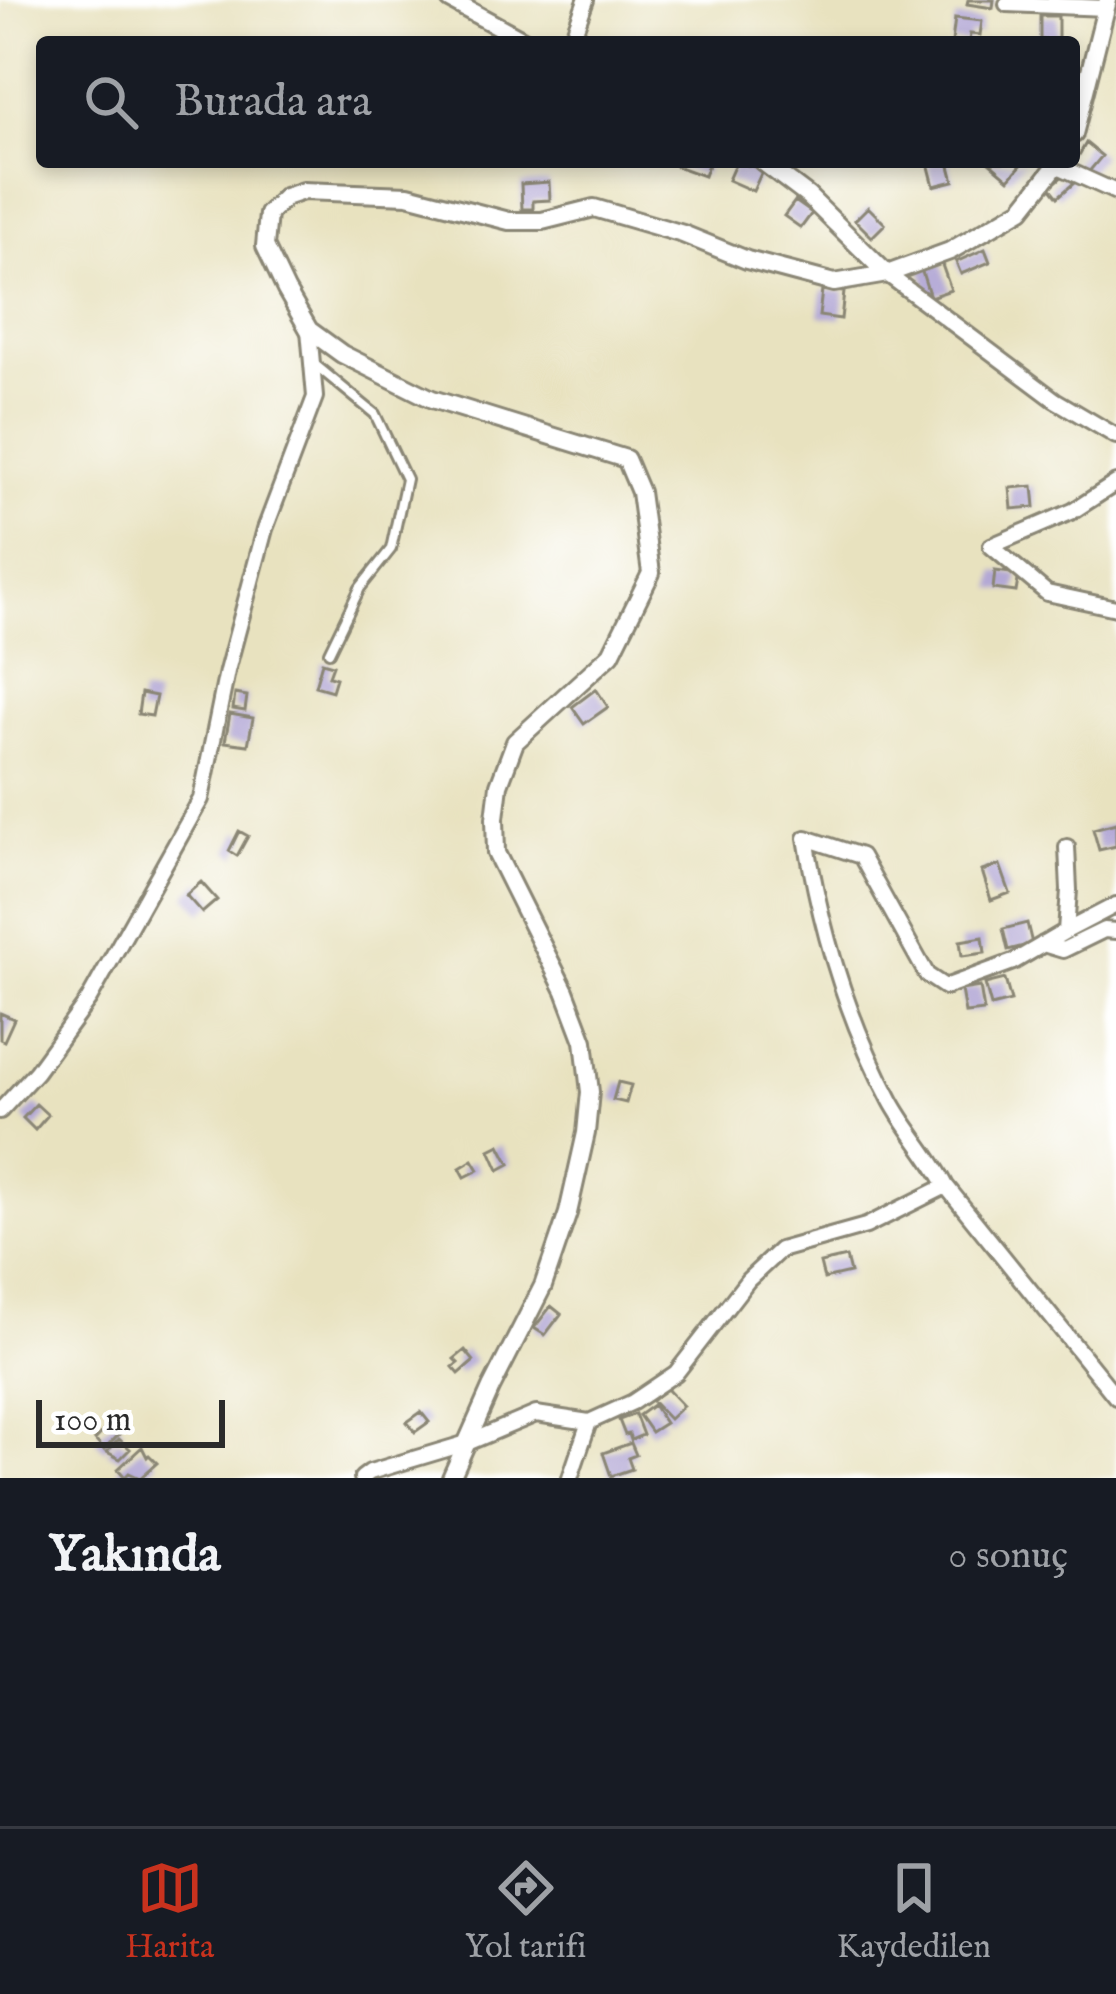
<!DOCTYPE html>
<html lang="tr">
<head>
<meta charset="utf-8">
<style>
  body { margin:0; font-family:"IM FELL English",serif; background:#242831; color:#f1f3f6 }
  .scale { position:absolute; left:36px; bottom:30px; width:189px; box-sizing:border-box; padding-left:12px; border:6px solid #2b2b2b; border-top:0; font-size:33px; line-height:42px; white-space:nowrap; color:#2b2b2b; -webkit-text-stroke:9px #fff; paint-order:stroke }
  .list { margin:0; padding:0; list-style:none }
  h2 { display:flex; justify-content:space-between; align-items:center; height:156px; margin:0; padding:0 48px; font-size:51px }
  h2 small { font-size:39px; font-weight:400; color:#9ea1a6 }
  .icon { flex:none; width:66px; height:66px; fill:none; stroke:currentColor; stroke-width:2; stroke-linecap:round; stroke-linejoin:round }
  .map { position:relative; flex:none; width:1116px; height:1478px; overflow:hidden }
  .search { position:absolute; background:#171b24; box-shadow:0 6px 18px #0003; left:36px; right:36px; top:36px; height:132px; display:flex; align-items:center; gap:30px; box-sizing:border-box; padding:0 42px; border-radius:12px; color:#9ea1a6; font-size:45px }
  .sheet { height:348px; background:#171b24 }
  nav { display:flex; justify-content:space-around; align-items:center; box-sizing:border-box; height:168px; border-top:3px solid #363941; background:#171b24; font-size:33px; color:#9ea1a6 }
  nav a { display:grid; justify-items:center; gap:6px }
  nav .on { color:#c8321e }
  .map>svg:first-child { display:block }
  .building { fill:#b3a8d5 }
  .lines { fill:none; stroke-linecap:round; stroke-linejoin:round }
  .service-casing { stroke:#8a8675; stroke-width:14 }
  .minor-casing { stroke:#8a8675; stroke-width:20 }
  .tertiary-casing { stroke:#8a8675; stroke-width:22 }
  .service { stroke:#fff; stroke-width:8 }
  .minor { stroke:#fff; stroke-width:14 }
  .tertiary { stroke:#fff; stroke-width:16 }
</style>
</head>
<body>
<div class="map">
<svg width="1116" height="1478" viewBox="0 0 1116 1478">
  <rect width="100%" height="100%" fill="#fff"/>
  <filter id="ink" filterUnits="userSpaceOnUse"><feTurbulence type="fractalNoise" baseFrequency=".00833" numOctaves="2"/><feDisplacementMap in="SourceGraphic" scale="24" xChannelSelector="R" yChannelSelector="G"/><feConvolveMatrix kernelMatrix="1 2 1 2 8 2 1 2 1" color-interpolation-filters="sRGB"/></filter>
  <filter id="wash" filterUnits="userSpaceOnUse"><feTurbulence type="fractalNoise" baseFrequency=".004" numOctaves="4" result="noise"/><feDisplacementMap in="SourceGraphic" scale="48" xChannelSelector="R" yChannelSelector="G"/><feGaussianBlur stdDeviation="2.7" result="paint"/><feColorMatrix in="noise" values="0 0 0 0 0 0 0 0 0 0 0 0 0 0 0 0 0 1.4 0 .05"/><feComposite in="paint" operator="in"/></filter>
  <g filter="url(#wash)">
    <rect width="100%" height="100%" fill="#e8e2bf"/>
    <g id="blocks">
      <path class="building" d="M968,0H994L993,8L967,4Z
        M1040,16H1058V39L1040,40Z
        M955,18L982,21L980,35L970,34L969,42H952Z
        M1086,143L1102,156L1087,174L1074,164Z
        M678,162H709L704,176L676,166Z
        M736,162L763,169L753,191L728,180Z
        M949,162L954,181L934,186L928,163Z
        M989,162H1024L1009,179Z
        M1066,173L1074,183L1058,197L1050,187Z
        M549,182L550,200L533,201V209H522L521,184Z
        M795,201L812,213L801,228L784,216Z
        M868,207L885,224L872,237L855,220Z
        M985,249L990,262L961,274L956,262Z
        M941,262L951,290L930,297L921,269Z
        M822,290L844,292L841,319L819,316Z
        M1033,486L1035,507L1012,509L1010,488Z
        M995,571L1019,574L1016,592L993,589Z
        M322,662L333,665L329,676L336,678L332,691L315,686Z
        M596,689L608,707L584,724L572,707Z
        M141,693L156,696L152,716L138,714Z
        M235,694L247,696L245,711L233,709Z
        M230,714L253,718L248,745L225,742Z
        M1116,823V846L1099,850L1093,829Z
        M239,831L248,836L237,856L229,851Z
        M1000,865L1010,893L991,900L982,871Z
        M201,882L217,900L202,913L186,895Z
        M1027,923L1032,944L1008,950L1003,929Z
        M983,937L985,953L962,956L960,941Z
        M1005,979L1011,1001L991,1006L985,984Z
        M980,987L984,1011L965,1013L961,990Z
        M0,1013L14,1019L4,1041L0,1039Z
        M618,1082L631,1085L626,1103L613,1100Z
        M36,1104L48,1115L35,1130L23,1118Z
        M500,1145L510,1164L499,1170L490,1150Z
        M473,1160L479,1170L465,1177L460,1168Z
        M846,1257L850,1273L824,1279L820,1263Z
        M551,1306L561,1314L545,1335L534,1328Z
        M465,1350L474,1361L459,1374L453,1367L458,1363L454,1359Z
        M666,1388L683,1406L669,1419L652,1401Z
        M653,1405L665,1423L651,1432L639,1415Z
        M421,1412L429,1422L415,1432L407,1422Z
        M635,1414L643,1435L631,1440L629,1434L625,1435L619,1420Z
        M114,1420L124,1429L104,1450L95,1440Z
        M119,1439L130,1449L120,1459L107,1452Z
        M631,1443L636,1455L628,1458L632,1469L611,1476L603,1453Z
        M142,1447L147,1457L149,1455L157,1463L140,1478L129,1473L125,1477L118,1469Z"/>
    </g>
  </g>
  <g filter="url(#ink)">
    <use href="#blocks" fill-opacity="0" stroke="#8a8675" stroke-width="3"/>
    <g class="lines">
      <defs>
        <path id="service" d="M313,363L375,414L406,479L391,549L360,588L329,652"/>
        <path id="minor" d="M1007,4L1106,8
          M566,42L574,33L586,0
          M1056,165L1116,192
          M887,274L1055,400L1116,436
          M1116,483L1073,511L991,546L1047,593L1116,608
          M1066,931L1116,905
          M1043,944L1063,950L1104,930L1116,931
          M0,1111L36,1072L89,999L201,799L227,671L265,529L315,397L309,330
          M946,1186C931,1156 907,1131 891,1101C847,1019 821,931 806,838L861,856L927,975L945,987L1013,962L1066,931L1069,890L1067,847
          M362,1478L370,1472L467,1443L536,1414L589,1422L633,1402L676,1373L748,1280L780,1250L866,1226L946,1186L1116,1397
          M570,1478L589,1422"/>
        <path id="tertiary" d="M450,0L527,42
          M1074,134L1108,0
          M763,162L808,196L887,274
          M451,1478L491,1388L543,1286L568,1213L586,1133L590,1092L584,1041L565,991L496,853L495,818L499,785L515,742L611,654L651,573L640,492L626,459L432,399L342,354L309,330L286,290L265,246L268,214L285,197L303,191L408,195L509,221H542L594,208L683,234L747,260L834,283L887,274L950,251L1022,209L1059,162"/>
      </defs>
      <use href="#service" class="service-casing"/>
      <use href="#minor" class="minor-casing"/>
      <use href="#tertiary" class="tertiary-casing"/>
      <use href="#service" class="service"/>
      <use href="#minor" class="minor"/>
      <use href="#tertiary" class="tertiary"/>
    </g>
  </g>
</svg>
<div class="scale">100 m</div>
<div class="search"><svg class="icon" aria-label="search" viewBox="0 0 24 24"><circle cx="10" cy="10" r="6"/><path d="M15 15l6 6"/></svg>Burada ara</div>
</div>
<section class="sheet">
<h2>Yakında<small>0 sonuç</small></h2>
<ul class="list">
</ul>
</section>
<nav>
<a class="on"><svg class="icon" aria-label="map" viewBox="0 0 24 24"><path d="M3 6l6-2 6 2 6-2v14l-6 2-6-2-6 2zM9 4v14M15 6v14"/></svg>Harita</a>
<a><svg class="icon" aria-label="directions" viewBox="0 0 24 24"><path d="M12 3l9 9-9 9-9-9zM9 14v-3h6M13 9l2 2-2 2"/></svg>Yol tarifi</a>
<a><svg class="icon" aria-label="saved" viewBox="0 0 24 24"><path d="M7 4h10v16l-5-4-5 4z"/></svg>Kaydedilen</a>
</nav>
</body>
</html>
